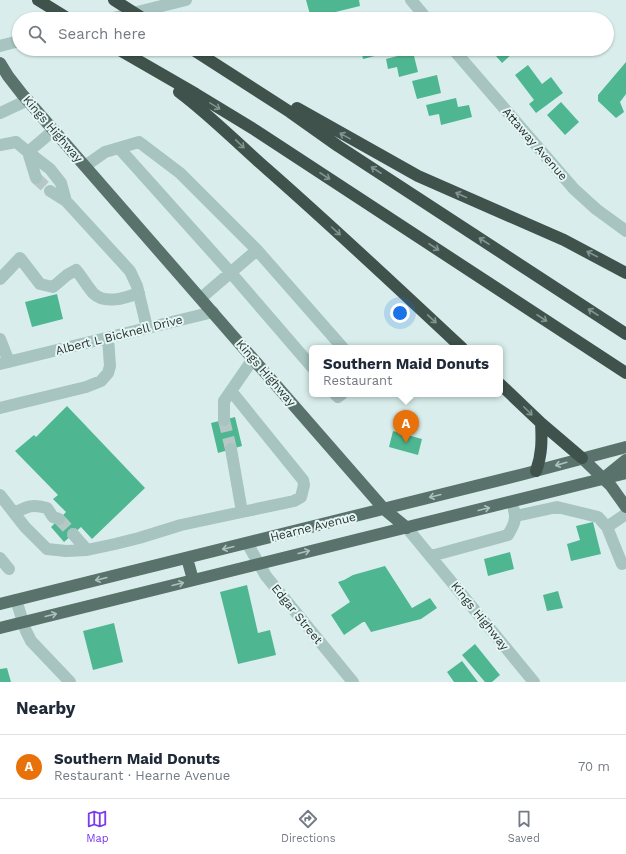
<!DOCTYPE html>
<html lang="en">
<head>
<meta charset="utf-8">
<style>
  body { margin:0; font-family:"Work Sans",sans-serif; background:#f6f6f7; color:#1f2937 }
  .you { position:absolute; left:400px; top:313px; width:14px; height:14px; margin:-10px; border:3px solid #fff; border-radius:50%; background:#1a73e8; box-shadow:0 0 0 6px #1a73e833 }
  .badge { display:grid; place-items:center; width:26px; height:26px; border-radius:50%; background:#7c3aed; color:#fff; font-size:13px; font-weight:700 }
  .pin { position:absolute; translate:-50% -33px; filter:drop-shadow(0 1px 2px #0008) }
  .pin::after { content:''; position:absolute; top:21px; width:14px; height:12px; background:inherit; clip-path:polygon(0 0,100% 0,50% 100%) }
  .popup { position:absolute; left:309px; top:345px; width:194px; height:52px; box-sizing:border-box; display:grid; place-content:center; border-radius:6px; background:#fff; filter:drop-shadow(0 1px 3px #0005); font-size:13px; white-space:nowrap; color:#747a83 }
  .popup b { font-size:15px; color:#1f2937 }
  .popup::after { content:''; position:absolute; left:50%; top:100%; margin-left:-8px; border:8px solid transparent; border-top-color:#fff }
  .list { margin:0; padding:0; list-style:none }
  h2 { display:flex; justify-content:space-between; align-items:center; height:52px; margin:0; padding:0 16px; font-size:17px }
  h2 small { font-size:13px; font-weight:400; color:#747a83 }
  .list li { display:grid; grid-template-columns:26px 1fr auto; gap:12px; align-items:center; box-sizing:border-box; height:64px; padding:0 16px; border-top:1px solid #e0e1e3 }
  .list b { display:block; font-size:15px; white-space:nowrap }
  .list p { margin:0; font-size:13px; white-space:nowrap; color:#747a83 }
  .list em { font-size:13px; font-style:normal; color:#747a83 }
  .icon { flex:none; width:22px; height:22px; fill:none; stroke:currentColor; stroke-width:2; stroke-linecap:round; stroke-linejoin:round }
  .map { position:relative; flex:none; width:626px; height:682px; overflow:hidden }
  .search { position:absolute; background:#fff; box-shadow:0 1px 3px #0004; left:12px; right:12px; top:12px; height:44px; display:flex; align-items:center; gap:10px; box-sizing:border-box; padding:0 14px; border-radius:22px; color:#747a83; font-size:15px }
  .sheet { height:116px; background:#fff }
  nav { display:flex; justify-content:space-around; align-items:center; box-sizing:border-box; height:56px; border-top:1px solid #e0e1e3; background:#fff; font-size:11px; color:#747a83 }
  nav a { display:grid; justify-items:center; gap:2px }
  nav .on { color:#7c3aed }
  .map>svg:first-child { display:block }
  .building { fill:#4eb792 }
  .lines { fill:none; stroke-linecap:round; stroke-linejoin:round }
  .minor-tunnel { stroke:#b5c8c6; stroke-width:12; stroke-dasharray:12 6; stroke-linecap:butt }
  .minor { stroke:#a7c4c0; stroke-width:12 }
  .major { stroke:#59726b; stroke-width:12 }
  .highway { stroke:#3f524c; stroke-width:12 }
  .highway-bridge { stroke:#3f524c; stroke-width:12 }
  .oneway { stroke:#819490 }
  .oneway2 { stroke:#adc1be }
  .labels { text-anchor:middle; stroke-width:4; stroke-linejoin:round; paint-order:stroke }
  .street-label { font-size:12px; fill:#27322e; stroke:#e5f6f5 }
</style>
</head>
<body>
<div class="map">
<svg width="626" height="682" viewBox="0 0 626 682">
  <rect width="100%" height="100%" fill="#d9eeec"/>
  <path class="building" d="M306,0H359L360,6L311,18Z
    M361,49H398V50L363,59Z
    M490,49H510L513,53L502,63Z
    M413,52L418,72L399,77L397,67L388,69L386,59Z
    M626,62V94L620,102L624,112L616,118L598,101V95Z
    M528,65L542,84L551,77L563,93L536,113L529,104L534,100L515,75Z
    M437,75L441,93L417,99L412,81Z
    M456,98L458,107L469,105L472,117L441,125L439,114L429,116L426,105Z
    M561,102L579,122L565,135L547,115Z
    M57,294L63,319L32,327L25,302Z
    M67,406L145,488L92,539L81,527L64,542L51,527L66,512L53,499L58,495L15,451L34,435L36,437Z
    M235,417L242,446L218,453L211,423Z
    M393,431L422,439L418,455L389,447Z
    M593,522L601,554L571,561L567,544L580,540L576,526Z
    M510,552L514,569L488,576L484,559Z
    M385,566L412,608L430,598L437,608L421,619L371,632L365,622H363L344,635L331,615L350,602L338,582L344,580L353,575Z
    M247,585L258,633L270,630L276,655L238,664L220,592Z
    M558,591L563,608L547,611L543,595Z
    M114,623L123,662L93,670L83,631Z
    M475,644L500,675L492,682H485L462,655Z
    M462,661L478,682H454L447,672Z
    M7,668L11,682H0V669Z"/>
  <g class="lines">
    <path class="minor-tunnel" d="M36,178L50,191
      M224,420L231,449
      M59,519L73,534"/>
    <path class="minor" d="M411,0L427,19
      M109,19L186,0
      M0,46L19,41
      M453,49L574,189L596,209L626,231
      M0,113L28,100
      M0,145L16,142L28,152L54,130
      M119,148L231,273L312,367
      M28,152L50,169L61,183L66,201
      M28,152L36,178
      M85,166L105,152L139,142L180,173L257,250L201,298
      M50,191L66,201L130,271L137,286L147,328
      M257,250L343,348
      M0,279L20,258L40,284L53,287L67,275L76,270C82,277 87,286 93,293C105,305 125,298 139,293
      M0,339L9,362
      M0,364L213,312
      M335,394L338,397L342,394
      M0,408L86,387L101,381L108,373L110,366L108,338
      M224,420V401L253,359
      M231,449L242,512L294,501L301,497L304,485L303,480L231,391
      M0,495L25,527L47,549L66,551L87,550L115,544L139,538L181,525L242,512
      M14,513C28,506 32,504 47,508L53,517L59,519
      M516,516L557,507L598,517L607,527L626,514
      M607,527L622,564
      M407,528L534,682
      M73,534L87,550
      M247,543L266,576L353,682
      M431,556L508,535C513,526 517,520 514,510
      M0,558L9,569
      M16,600L26,631L31,641L70,682"/>
    <path class="major" d="M0,63L8,76L22,94L384,509L407,528
      M582,458L611,486L626,507
      M605,477L626,460
      M187,558L193,580
      M0,604L524,474L626,447
      M0,628L626,473"/>
    <path class="highway" d="M38,0L69,19
      M118,49L196,94L255,130L626,373
      M192,49L290,112L338,146L626,334
      M179,92C211,116 238,144 268,170C334,228 398,288 462,348
      M297,108L418,176L564,240L626,273
      M500,384L541,423L582,458
      M536,471C542,455 542,440 541,423"/>
    <path class="highway-bridge" d="M114,0L144,19"/>
  </g>
  <defs><path id="oneway-shaft" d="M-6 0H5M1.5-3L5.5 0L1.5 3" fill="none" stroke-width="1.6" stroke-linecap="round" stroke-linejoin="round"/></defs>
  <g class="oneway">
    <use href="#oneway-shaft" transform="translate(215 106) rotate(32)"/>
    <use href="#oneway-shaft" transform="translate(345 136) rotate(-151)"/>
    <use href="#oneway-shaft" transform="translate(240 144) rotate(44)"/>
    <use href="#oneway-shaft" transform="translate(376 170) rotate(-147)"/>
    <use href="#oneway-shaft" transform="translate(325 176) rotate(33)"/>
    <use href="#oneway-shaft" transform="translate(461 195) rotate(-156)"/>
    <use href="#oneway-shaft" transform="translate(336 231) rotate(42)"/>
    <use href="#oneway-shaft" transform="translate(484 241) rotate(-147)"/>
    <use href="#oneway-shaft" transform="translate(434 247) rotate(33)"/>
    <use href="#oneway-shaft" transform="translate(592 254) rotate(-153)"/>
    <use href="#oneway-shaft" transform="translate(593 312) rotate(-147)"/>
    <use href="#oneway-shaft" transform="translate(542 318) rotate(33)"/>
    <use href="#oneway-shaft" transform="translate(432 319) rotate(43)"/>
    <use href="#oneway-shaft" transform="translate(528 411) rotate(45)"/>
  </g>
  <g class="oneway2">
    <use href="#oneway-shaft" transform="translate(561 464) rotate(164)"/>
    <use href="#oneway-shaft" transform="translate(435 496) rotate(166)"/>
    <use href="#oneway-shaft" transform="translate(484 509) rotate(-14)"/>
    <use href="#oneway-shaft" transform="translate(228 548) rotate(166)"/>
    <use href="#oneway-shaft" transform="translate(304 552) rotate(-14)"/>
    <use href="#oneway-shaft" transform="translate(101 579) rotate(166)"/>
    <use href="#oneway-shaft" transform="translate(178 584) rotate(-14)"/>
    <use href="#oneway-shaft" transform="translate(51 615) rotate(-14)"/>
  </g>
  <g class="labels">
    <g class="street-label">
      <text transform="translate(53 129) rotate(49)" y="4">Kings Highway</text>
      <text transform="translate(535 144) rotate(49)" y="4">Attaway Avenue</text>
      <text transform="translate(119 335) rotate(-14)" y="4">Albert L Bicknell Drive</text>
      <text transform="translate(266 373) rotate(49)" y="4">Kings Highway</text>
      <text transform="translate(313 527) rotate(-14)" y="4">Hearne Avenue</text>
      <text transform="translate(297 614) rotate(51)" y="4">Edgar Street</text>
      <text transform="translate(480 616) rotate(51)" y="4">Kings Highway</text>
    </g>
  </g>
</svg>
<div class="you"></div>
<div class="pin badge" style="left:406px;top:443px;background:#e8710a">A</div>
<div class="popup"><b>Southern Maid Donuts</b>Restaurant</div>
<div class="search"><svg class="icon" aria-label="search" viewBox="0 0 24 24"><circle cx="10" cy="10" r="6"/><path d="M15 15l6 6"/></svg>Search here</div>
</div>
<section class="sheet">
<h2>Nearby<small></small></h2>
<ul class="list">
<li><span class="badge" style="background:#e8710a">A</span><div><b>Southern Maid Donuts</b><p>Restaurant · Hearne Avenue</p></div><em>70 m</em></li>
</ul>
</section>
<nav>
<a class="on"><svg class="icon" aria-label="map" viewBox="0 0 24 24"><path d="M3 6l6-2 6 2 6-2v14l-6 2-6-2-6 2zM9 4v14M15 6v14"/></svg>Map</a>
<a><svg class="icon" aria-label="directions" viewBox="0 0 24 24"><path d="M12 3l9 9-9 9-9-9zM9 14v-3h6M13 9l2 2-2 2"/></svg>Directions</a>
<a><svg class="icon" aria-label="saved" viewBox="0 0 24 24"><path d="M7 4h10v16l-5-4-5 4z"/></svg>Saved</a>
</nav>
</body>
</html>
